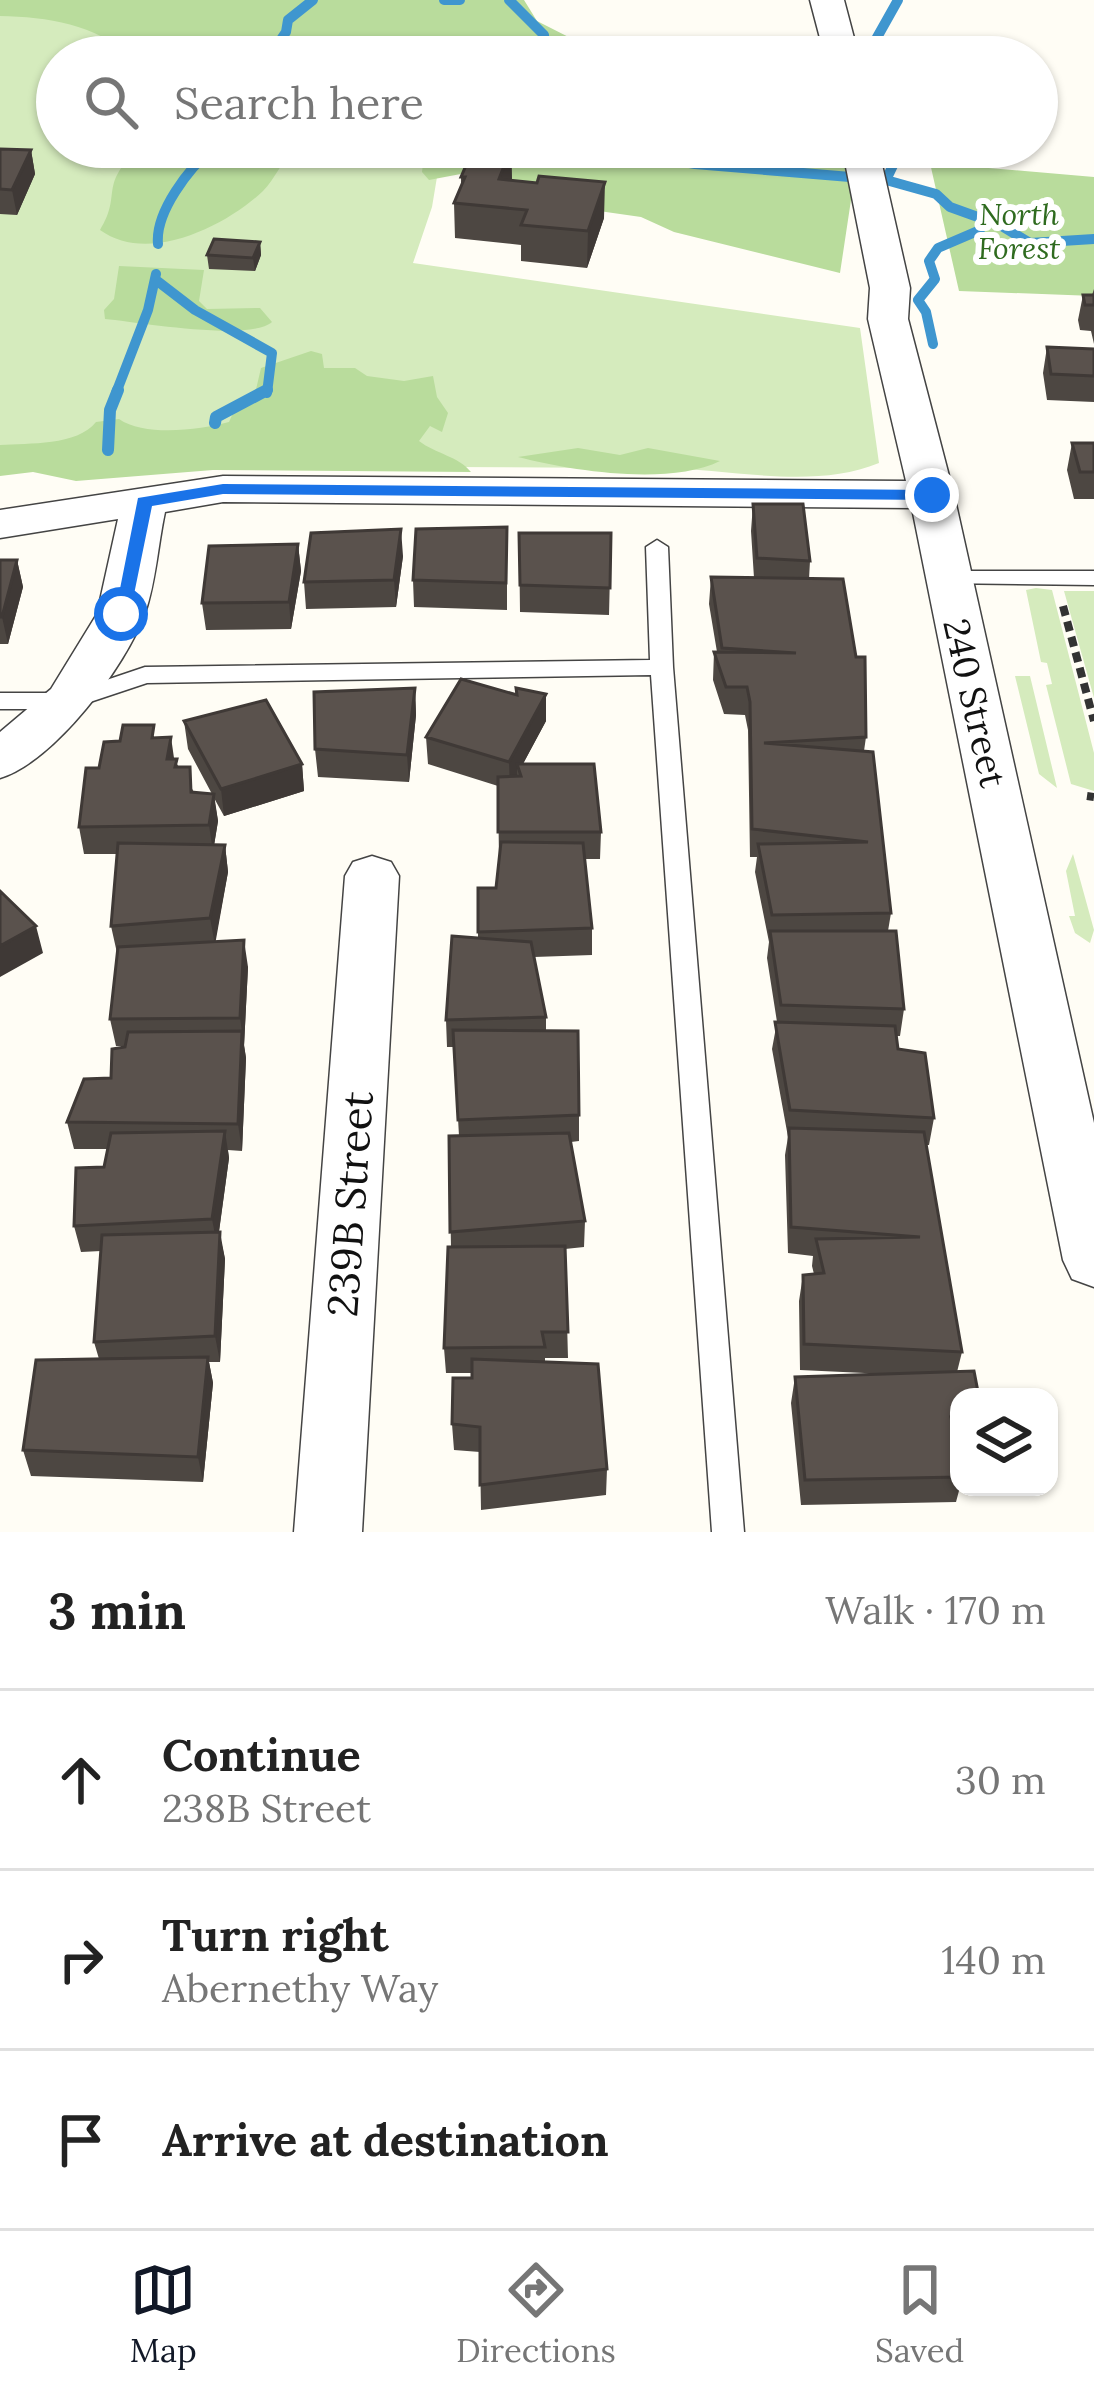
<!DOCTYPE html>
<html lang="en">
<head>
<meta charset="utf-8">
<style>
  body { margin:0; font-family:Lora,serif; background:#f2f2f2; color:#222 }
  .controls { position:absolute; right:36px; bottom:36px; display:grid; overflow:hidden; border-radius:24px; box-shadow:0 3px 9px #0004 }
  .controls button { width:108px; height:108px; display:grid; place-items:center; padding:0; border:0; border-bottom:3px solid #e0e0e0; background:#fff; color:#222; font:60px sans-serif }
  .stop { position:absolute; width:36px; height:36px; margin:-27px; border:9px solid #1a73e8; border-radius:50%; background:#fff }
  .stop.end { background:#1a73e8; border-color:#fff; box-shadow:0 3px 12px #0008 }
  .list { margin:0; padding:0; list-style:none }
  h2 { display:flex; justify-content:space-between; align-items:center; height:156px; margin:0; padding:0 48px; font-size:51px }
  h2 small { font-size:39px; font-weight:400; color:#767676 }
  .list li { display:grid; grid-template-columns:78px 1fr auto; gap:36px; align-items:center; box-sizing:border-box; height:180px; padding:0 48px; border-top:3px solid #e0e0e0 }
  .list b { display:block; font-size:45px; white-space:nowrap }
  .list p { margin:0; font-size:39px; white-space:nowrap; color:#767676 }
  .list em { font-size:39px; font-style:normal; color:#767676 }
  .icon { flex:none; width:66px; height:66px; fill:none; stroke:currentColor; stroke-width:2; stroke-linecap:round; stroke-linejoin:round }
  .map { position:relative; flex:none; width:1094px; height:1532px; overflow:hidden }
  .search { position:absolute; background:#fff; box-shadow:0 3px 9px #0004; left:36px; right:36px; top:36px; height:132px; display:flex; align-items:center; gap:30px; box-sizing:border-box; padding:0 42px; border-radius:66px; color:#767676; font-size:45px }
  .sheet { height:696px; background:#fff }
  nav { display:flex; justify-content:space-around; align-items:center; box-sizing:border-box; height:168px; border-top:3px solid #e0e0e0; background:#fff; font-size:33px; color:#767676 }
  nav a { display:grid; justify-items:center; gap:6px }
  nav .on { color:#111827 }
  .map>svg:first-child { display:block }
  .green { fill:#d5ebbd }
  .forest { fill:#b9dc9c }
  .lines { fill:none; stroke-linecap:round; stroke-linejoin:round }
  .stream-far1 { stroke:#3f96cf; stroke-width:10 }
  .stream { stroke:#3f96cf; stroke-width:12 }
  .service-casing { stroke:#444; stroke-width:3 }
  .minor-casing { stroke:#444; stroke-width:3 }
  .path { stroke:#333; stroke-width:8; stroke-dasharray:10 6; stroke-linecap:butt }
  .service { fill:#fff; fill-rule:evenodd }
  .minor { fill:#fff; fill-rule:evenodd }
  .wall { fill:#4d4742 }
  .shaded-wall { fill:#3f3936 }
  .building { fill:#5a524d; stroke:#3f3936; stroke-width:3 }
  .route { fill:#1a73e8 }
  .labels { text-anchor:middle; stroke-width:12; stroke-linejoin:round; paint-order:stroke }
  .far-park-label { font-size:30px; font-style:italic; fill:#2f6b1f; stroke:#fff }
  .street-label { font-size:36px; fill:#111; stroke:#fff }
  .near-street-label { font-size:42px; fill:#111; stroke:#fff }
</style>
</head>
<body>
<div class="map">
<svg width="1094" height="1532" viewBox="0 0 1094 1532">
  <rect width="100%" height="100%" fill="#fffdf5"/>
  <path class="green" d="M0,7L80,8L189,57H57V147H442L432,207L413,263L860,328L879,463C814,490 731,469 661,468C441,467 221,465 0,467Z
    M1036,588L1052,590L1094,753V791L1071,784L1046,685L1052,684L1047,663L1041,662L1026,590Z
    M1064,591H1094V698Z
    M1015,676H1030L1057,788L1039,774Z
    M1073,854L1094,930L1090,943L1075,933L1069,916H1075L1066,871Z"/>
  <path class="forest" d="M0,0H524L537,21L608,57H131C95,24 48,17 0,16Z
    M140,147H296C282,160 275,179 263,191C226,226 148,265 100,230C123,193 97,187 140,147Z
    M414,147H859L840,273L674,232L641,217L599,211L501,176L466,173L429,180L422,172L424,156Z
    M930,163L1094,177V296L959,291Z
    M119,266L204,270L199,301L207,309L260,308L272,322C249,342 139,322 105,319L104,310L114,299Z
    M311,351L322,354L324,368H355L367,376L404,381L433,376L437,397L448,413L442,432L430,426L419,441C436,454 458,456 471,472L213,470L76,481L33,472L0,476V445C29,443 77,446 96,422L119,419C145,437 200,430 229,422L234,411L254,398L261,368Z
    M578,448L620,455L648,448L720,461C669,486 572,471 518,457Z"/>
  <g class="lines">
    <path class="stream-far1" d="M444,0H460
      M509,0L544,35L546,57
      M269,57L286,32L288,20L313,0
      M866,57L898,0
      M602,147L695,164L886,180L936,194L950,207L1000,225L1030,243L1094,239
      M886,180L896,159L890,147
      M158,244C155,212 189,168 214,147
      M156,280L195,310L272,353L267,393
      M933,344L926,312L918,300L935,279L929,261L938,248L980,230L981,220
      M116,393L148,310L156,274"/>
    <path class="stream" d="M215,423L216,417L267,390
      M108,450L110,410L118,390"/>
    <defs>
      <path id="service" d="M657,540L668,547L673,667L744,1532H712L651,675L147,683L69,709H0V693H68L145,667L650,660L646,547Z
        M946,571H1094V585L938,583L935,578Z"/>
      <path id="minor" d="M810,0H844L859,57H825Z
        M842,147H878L910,288L908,319L954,495L1094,1123V1287L1072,1279L1063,1260L912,508L223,502L165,512C158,544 156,582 145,613C126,666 54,762 0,778V732L51,689L97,614L118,519L0,538V510L223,476L906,481L868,319L870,288Z
        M372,856L391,862L399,876L362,1532H294L345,876L353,862Z"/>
    </defs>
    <use href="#service" class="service-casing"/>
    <use href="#minor" class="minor-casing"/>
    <path class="path" d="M1063,606L1094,721
      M1087,796L1094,797"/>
    <use href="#service" class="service"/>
    <use href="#minor" class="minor"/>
  </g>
  <path class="wall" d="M511,148L512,180L537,183L604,218L587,268L521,261V245L455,238L454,203L461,186V177Z
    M0,149L31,150L35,174L17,215L0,214Z
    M260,242L261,255L255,271L209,269L207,255Z
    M1094,289V344L1091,331L1080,330L1078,320L1083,295H1092Z
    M1047,347L1094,349V402L1047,400L1043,373Z
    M1072,443H1094V499H1074L1067,470Z
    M753,504L810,561L809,579L866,737L864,751L891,913L888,931L904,1009L900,1036H896L898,1049L934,1118L929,1145H926L962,1352L957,1372L959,1443H956L959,1459L960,1487L956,1502L801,1505L791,1403L795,1377L886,1374L800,1370L799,1301L803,1275L814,1274L812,1266L813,1256L788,1253L785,1155L788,1137L772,1049L777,1022L767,958L769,942L755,872L757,857H750L748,730L745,715L724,714L713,680L714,652H717L709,604L711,577L754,578L751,531Z
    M507,527V610L414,607L413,580Z
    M519,533H611L609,615L520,612Z
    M298,544L301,571L291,629L206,630L202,603Z
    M403,556L396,607L306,609L304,582Z
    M0,560H17L23,587L8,644H0Z
    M415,688L416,715L409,782L318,777L315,749Z
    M516,695L546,721L523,764L601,832L600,859H585L592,928V955L534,957L546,1017V1031L579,1115V1141L571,1142L585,1221L584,1247L565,1249L568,1358H545V1362L607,1469L606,1495L481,1510L480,1452L454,1450L452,1424L472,1378V1373H446L444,1348L451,1247L449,1136H459L454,1047H447L446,1020L478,938V888H496L499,859L498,786L428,764L426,737Z
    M184,721L302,764L304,791L224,816L214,798L218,821L214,845H225L228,872L215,941L248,967L244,1046L246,1058L242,1151L228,1150L229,1158L219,1232L225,1259L220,1362H209L213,1383L203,1482L31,1476L23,1450L99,1359L94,1342L101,1251L81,1252L74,1226L104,1167L107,1149H74L67,1122L111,1078L126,1046H116L110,1019L117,953L111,926L117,854H84L79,827L99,768L156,738L174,759L194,792L212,794L188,749Z"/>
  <path class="shaded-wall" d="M511,148L512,184L499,179Z
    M31,150L35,174L17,215L12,190Z
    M605,182L604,218L587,268L588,231Z
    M260,242L261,255L255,271L253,258Z
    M401,529L403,556L396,607L394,580Z
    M298,544L301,571L291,629L289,602Z
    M17,560L23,587L8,644L2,617Z
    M415,688L416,715L409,782L407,755Z
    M546,694V721L519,771L517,764V776L510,790L509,762Z
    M171,737L175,765L167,759Z
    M302,764L304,791L224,816L221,789Z
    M214,794L218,821L213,852L209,825Z
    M225,845L228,872L215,945L210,918Z
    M36,926L43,953L0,977V946Z
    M244,940L248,967L244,1046L240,1018Z
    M242,1031L246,1058L242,1151L238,1124Z
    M225,1131L229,1158L217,1245L212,1219Z
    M220,1232L225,1259L220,1362L215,1336Z
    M208,1357L213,1383L203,1482L198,1457Z"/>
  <path class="building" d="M474,147L511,148L499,179L537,183L539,176L605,182L588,231L521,225L527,210L454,203L465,177H461Z
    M0,149L31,150L12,190L0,189Z
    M214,239L260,242L253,258L207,255Z
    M1083,295H1094V305H1085Z
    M1047,347L1094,349V376L1051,374Z
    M1072,443H1094V472H1080Z
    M753,504H803L810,561L757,558Z
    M507,527L506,583L413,580L416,529Z
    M401,529L394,580L304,582L311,533Z
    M519,533H611L610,588L520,585Z
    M298,544L289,602L202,603L209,546Z
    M0,560H17L2,617H0Z
    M711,577L843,579L856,657H865L866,737L764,743L873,752L891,913L772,915L758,844L868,842L752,829L750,702L747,687H726L714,652L796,653L722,648Z
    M461,679L517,695L516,688L546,694L509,762L426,737Z
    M415,688L407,755L315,749L314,692Z
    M266,700L302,764L221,789L184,721Z
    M123,725H154L152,738L171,737L167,759H177L175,767H190L191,792L214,794L209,825L79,827L86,768H99L104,742L120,741Z
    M517,764H594L601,832H498V777L521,776Z
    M501,842L583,843L592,928L478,932V888H496Z
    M118,843L225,845L210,918L111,926Z
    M0,891L36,926L0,946Z
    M770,931H896L904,1009L781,1005Z
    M452,936L531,942L546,1017L446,1020Z
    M244,940L240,1018L110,1019L118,947Z
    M775,1022L895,1026L898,1049L925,1053L934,1118L790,1110Z
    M453,1030L578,1031L579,1115L458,1120Z
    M242,1031L238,1124L67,1122L84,1079L111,1078L112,1049L125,1047L128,1032Z
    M789,1128L924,1132L962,1352L804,1344L803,1275L824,1273L816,1239L920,1237L791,1227Z
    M225,1131L212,1219L74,1226L76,1168L104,1167L111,1133Z
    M569,1133L585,1221L450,1232L449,1136Z
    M220,1232L215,1336L94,1342L102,1235Z
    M565,1246L568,1332H542L545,1347L444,1348L448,1247Z
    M208,1357L198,1457L23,1450L36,1360Z
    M472,1359L598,1364L607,1469L480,1485V1427L452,1424L453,1378H472Z
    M974,1371L979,1397H959V1417H951L959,1459V1477L805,1480L795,1377Z"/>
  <path class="route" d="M223,484L932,490L941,495L932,500L223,494L152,506L130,614L114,619L138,498Z"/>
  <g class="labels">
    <g class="far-park-label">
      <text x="1019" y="225">North<tspan x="1019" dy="34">Forest</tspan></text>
    </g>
    <g class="street-label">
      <text transform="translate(975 703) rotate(77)" y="13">240 Street</text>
    </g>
    <g class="near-street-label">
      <text transform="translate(350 1204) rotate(-86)" y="15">239B Street</text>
    </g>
  </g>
</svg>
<div class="controls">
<button><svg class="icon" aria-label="layers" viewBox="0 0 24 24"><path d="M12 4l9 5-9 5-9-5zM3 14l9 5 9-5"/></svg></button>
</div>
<div class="stop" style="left:121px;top:614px"></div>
<div class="stop end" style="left:932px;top:495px"></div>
<div class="search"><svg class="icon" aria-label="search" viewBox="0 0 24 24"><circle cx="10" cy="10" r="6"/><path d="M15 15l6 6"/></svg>Search here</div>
</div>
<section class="sheet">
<h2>3 min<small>Walk · 170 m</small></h2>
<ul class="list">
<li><svg class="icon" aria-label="ahead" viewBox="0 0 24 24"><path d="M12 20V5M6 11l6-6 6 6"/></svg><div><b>Continue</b><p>238B Street</p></div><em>30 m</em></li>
<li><svg class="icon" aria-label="right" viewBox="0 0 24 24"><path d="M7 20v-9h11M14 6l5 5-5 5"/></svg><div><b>Turn right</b><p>Abernethy Way</p></div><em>140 m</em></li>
<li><svg class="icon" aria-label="arrive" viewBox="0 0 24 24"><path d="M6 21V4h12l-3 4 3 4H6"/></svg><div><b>Arrive at destination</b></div></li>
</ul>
</section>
<nav>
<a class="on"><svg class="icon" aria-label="map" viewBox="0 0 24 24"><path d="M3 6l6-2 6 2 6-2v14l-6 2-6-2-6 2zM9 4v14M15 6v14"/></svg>Map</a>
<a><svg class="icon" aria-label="directions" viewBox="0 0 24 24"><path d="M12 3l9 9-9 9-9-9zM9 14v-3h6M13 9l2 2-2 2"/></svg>Directions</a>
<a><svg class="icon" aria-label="saved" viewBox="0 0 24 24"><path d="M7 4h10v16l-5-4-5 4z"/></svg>Saved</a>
</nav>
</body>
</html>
